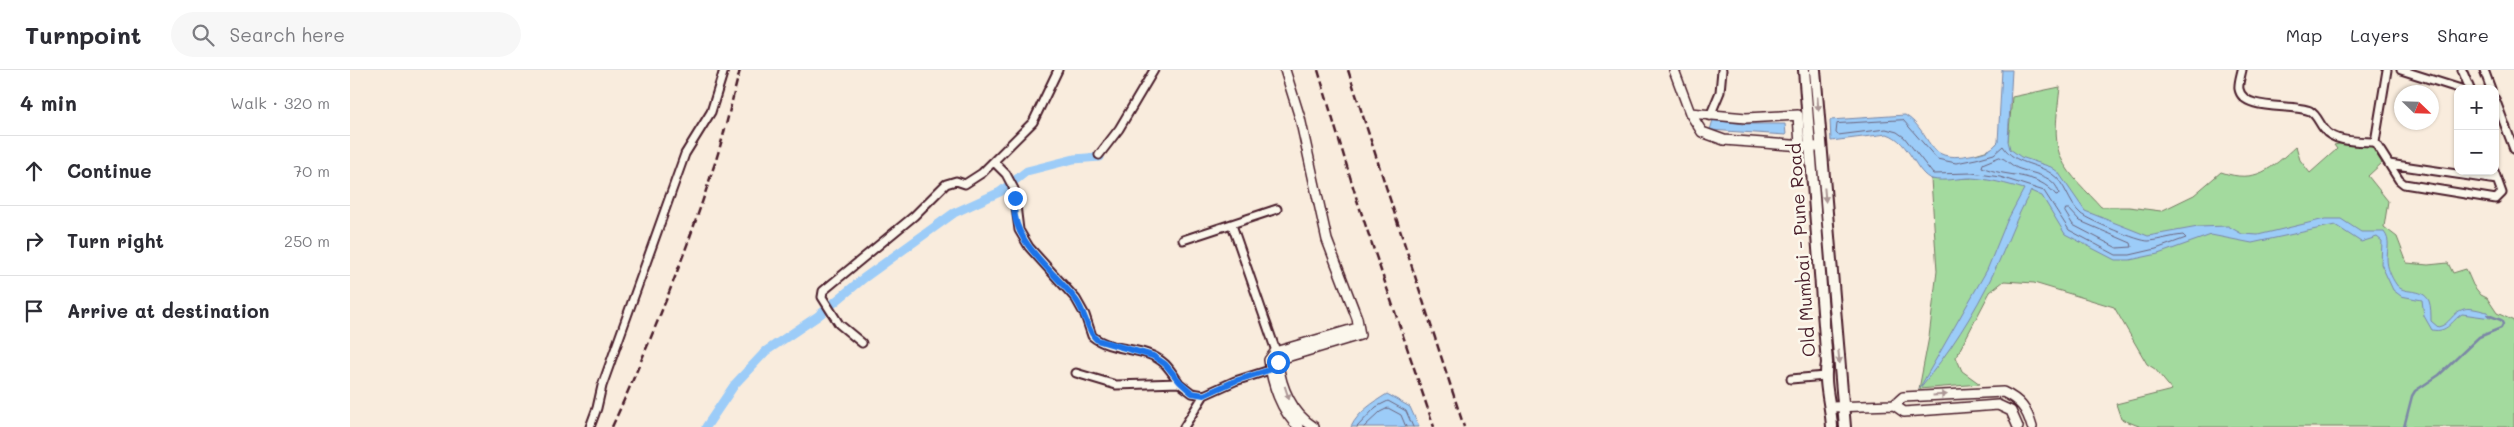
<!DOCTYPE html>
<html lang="en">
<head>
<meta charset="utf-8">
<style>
  body { margin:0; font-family:Mali,sans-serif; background:#f7f7f7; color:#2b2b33 }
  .controls { position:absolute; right:15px; top:15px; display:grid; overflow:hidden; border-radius:10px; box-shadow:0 1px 4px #0004 }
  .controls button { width:45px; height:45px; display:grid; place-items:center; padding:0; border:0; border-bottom:1px solid #e1e1e2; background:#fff; color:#2b2b33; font:25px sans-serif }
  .compass { position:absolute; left:2044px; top:15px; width:45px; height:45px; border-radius:50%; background:#fff; box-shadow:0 1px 4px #0004; rotate:113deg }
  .stop { position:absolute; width:15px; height:15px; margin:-11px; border:4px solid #1a73e8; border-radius:50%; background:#fff }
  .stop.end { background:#1a73e8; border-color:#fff; box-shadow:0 1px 5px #0008 }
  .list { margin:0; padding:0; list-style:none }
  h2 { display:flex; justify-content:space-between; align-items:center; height:65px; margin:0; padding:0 20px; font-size:21px }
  h2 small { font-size:16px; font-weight:400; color:#7c7c81 }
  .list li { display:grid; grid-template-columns:32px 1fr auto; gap:15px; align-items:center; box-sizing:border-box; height:70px; padding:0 20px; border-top:1px solid #e1e1e2 }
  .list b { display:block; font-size:19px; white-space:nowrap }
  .list em { font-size:16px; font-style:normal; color:#7c7c81 }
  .icon { flex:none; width:28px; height:28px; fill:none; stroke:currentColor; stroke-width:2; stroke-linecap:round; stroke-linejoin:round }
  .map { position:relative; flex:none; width:2164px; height:357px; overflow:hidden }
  header { display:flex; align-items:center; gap:30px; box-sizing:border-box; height:70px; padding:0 25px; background:#fff; border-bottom:1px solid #e1e1e2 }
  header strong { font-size:24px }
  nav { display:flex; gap:28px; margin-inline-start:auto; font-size:18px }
  .search { width:350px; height:45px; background:#f7f7f7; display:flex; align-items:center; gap:12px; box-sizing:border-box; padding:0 18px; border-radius:28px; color:#7c7c81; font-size:19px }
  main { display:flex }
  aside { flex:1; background:#fff }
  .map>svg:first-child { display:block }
  .green { fill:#a3da9e; stroke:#767c64 }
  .water { fill:#9cccf8; stroke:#7b87a6 }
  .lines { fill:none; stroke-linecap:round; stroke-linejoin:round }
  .shore { stroke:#6b647d; stroke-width:1 }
  .stream { stroke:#7b87a6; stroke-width:2.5 }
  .canal { stroke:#9cccf8; stroke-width:9 }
  .minor-casing { stroke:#4a1f2b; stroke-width:11 }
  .tertiary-casing { stroke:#4a1f2b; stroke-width:12 }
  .secondary-casing { stroke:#4a1f2b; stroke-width:14 }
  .minor { stroke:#fbf7ec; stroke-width:7 }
  .tertiary { stroke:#fbf7ec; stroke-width:9 }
  .secondary { stroke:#fbf7ec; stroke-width:10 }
  .rail { stroke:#4a1f2b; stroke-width:2.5; stroke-dasharray:8 4; stroke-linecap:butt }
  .oneway { fill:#ab9695 }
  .route { stroke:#1a73e8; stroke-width:6 }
  .labels { text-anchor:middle; stroke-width:5; stroke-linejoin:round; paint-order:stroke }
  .street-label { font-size:18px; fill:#4a1f2b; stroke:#fbf7ec }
</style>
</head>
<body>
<header>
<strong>Turnpoint</strong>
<div class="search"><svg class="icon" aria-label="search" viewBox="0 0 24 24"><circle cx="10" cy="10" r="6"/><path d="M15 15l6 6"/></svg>Search here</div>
<nav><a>Map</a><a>Layers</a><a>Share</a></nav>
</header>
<main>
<aside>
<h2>4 min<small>Walk · 320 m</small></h2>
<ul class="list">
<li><svg class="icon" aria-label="ahead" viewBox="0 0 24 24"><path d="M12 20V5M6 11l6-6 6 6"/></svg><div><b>Continue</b></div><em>70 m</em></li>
<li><svg class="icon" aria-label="right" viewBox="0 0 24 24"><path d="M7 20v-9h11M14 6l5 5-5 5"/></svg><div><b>Turn right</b></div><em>250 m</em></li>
<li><svg class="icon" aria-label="arrive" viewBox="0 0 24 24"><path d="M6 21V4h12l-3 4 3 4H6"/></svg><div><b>Arrive at destination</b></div></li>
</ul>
</aside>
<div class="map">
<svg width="2164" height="357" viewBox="0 0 2164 357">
  <rect width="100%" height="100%" fill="#f9ecdd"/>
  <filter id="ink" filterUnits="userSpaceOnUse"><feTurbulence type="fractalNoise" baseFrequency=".02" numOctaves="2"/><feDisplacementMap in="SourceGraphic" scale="10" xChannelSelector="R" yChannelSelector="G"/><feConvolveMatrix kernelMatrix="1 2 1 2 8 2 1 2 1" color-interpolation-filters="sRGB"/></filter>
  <g filter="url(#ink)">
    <path class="green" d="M1710,17C1708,39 1702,67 1711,88C1719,106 1738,122 1751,137H1779L1811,141L1844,125L1871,102C1906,114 1921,99 1946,76L1950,90L1960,103L1987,79L1984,75L2000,72L2021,76L2032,93L2018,106L2038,131L2034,157L2047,167L2057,193L2078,195L2098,193L2103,203L2116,199L2123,215L2131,225L2137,228L2147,243L2164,251V357H1791L1771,349L1766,334L1822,320L1805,299L1797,294L1764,237L1684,213L1654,211L1640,222L1606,287L1612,301L1630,314L1569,319L1579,267L1587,201L1581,109L1621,108L1625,84L1642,79L1648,72L1658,71L1662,27Z"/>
    <path class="water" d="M1652,0H1662L1658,71L1660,79L1671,87L1701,97L1708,102L1735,141L1798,166L1848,157L1878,156L1892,164L1908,165L1975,149H1991L2011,162H2034C2041,171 2037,178 2037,189C2037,197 2041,207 2046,214C2053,226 2072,216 2079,231C2081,236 2081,245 2081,251L2088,257C2100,255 2102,242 2114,239C2121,237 2131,241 2138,242L2141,248L2112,244C2101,251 2098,263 2082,260L2074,246L2072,230L2051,226L2043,220L2031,194L2032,171L2027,167L2011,172L1985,155L1902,173L1861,165L1808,184L1780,190H1765L1715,164L1692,126L1681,121C1666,147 1657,175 1644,202C1624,244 1599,283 1569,319L1637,200L1657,151L1674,119C1657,114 1639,109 1621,108C1609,108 1594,112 1582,109C1566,105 1560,71 1537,64L1481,71L1480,50L1555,45C1584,63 1573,94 1620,85C1632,83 1641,81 1648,72Z
      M1363,50L1393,54H1435L1436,65L1360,60Z
      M1037,324L1060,337L1069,357H1001C1008,342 1024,332 1037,324Z"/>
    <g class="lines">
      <path class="shore" d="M1553,50L1587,89L1606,93L1626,89L1644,84L1653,76C1665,95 1685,92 1702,104C1716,113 1718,133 1731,144C1738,150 1790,172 1799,171C1810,170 1822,166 1833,165L1836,168L1806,179L1780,185H1766L1719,160L1694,121L1650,107L1622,103L1583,104L1554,67L1547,62L1536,59L1488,65L1486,63L1487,54Z
        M1650,87C1656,89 1661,95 1667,98C1682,104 1706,105 1709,124L1706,125C1687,101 1656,108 1632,97L1633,94Z
        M1716,139H1719L1730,151L1781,173L1782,177L1767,178L1723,155L1715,142Z
        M1007,357L1026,337L1038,331L1056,341L1063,357
        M1014,357L1030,342L1038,338L1051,345L1056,357"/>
      <path class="stream" d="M2054,357L2062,326L2065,321L2089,305L2129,267L2151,258L2153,254L2151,250L2138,245"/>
      <path class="canal" d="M356,357L385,314L416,281L468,246L514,208L604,143L650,122L677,101L724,89L750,87"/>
      <defs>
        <path id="minor" d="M1892,0C1891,5 1888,14 1889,19C1893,42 1943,33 1960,41C1967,45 1969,53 1974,59C1984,73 2010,71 2025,72L2049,110L2054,114L2146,129L2152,123L2144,101
          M2051,0L2111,19
          M2112,0L2120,19
          M2134,0L2141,19
          M2145,29L2164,79
          M1360,46L1370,22L1372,0
          M2025,72L2037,0
          M749,85L769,59L804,0
          M644,92L656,104L664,119L669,160L679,177L726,229L735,245L742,266C762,283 795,275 815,294C820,299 825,307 829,313
          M2039,94L2147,110
          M882,155L927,284
          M833,170L927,139
          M512,273L489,254L472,227L473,221L564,146L596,114L606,111L615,114L632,103L683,52L708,0
          M726,303L766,315L829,313L842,323L854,325
          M1441,309L1475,306
          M240,357L247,338L252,316L335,84L361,42L374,0
          M834,357L854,325L885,311L923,299"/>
        <path id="tertiary" d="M935,0L950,48L977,170L1007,248L1010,265L930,289L928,293C931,317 942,344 964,357
          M1324,0L1340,43L1352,62L1374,70L1467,77
          M1340,43L1396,48L1448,45L1450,75
          M1544,335L1553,327L1653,322C1670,330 1677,339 1682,357
          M1481,337L1544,335L1554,342L1648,335L1661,341L1668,357
          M949,357C931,342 922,313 919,290L925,282L1007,258"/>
        <path id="secondary" d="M1454,0L1477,293C1473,314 1481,335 1482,357
          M1465,0L1495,357"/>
      </defs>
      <use href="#minor" class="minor-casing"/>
      <use href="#tertiary" class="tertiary-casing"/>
      <use href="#secondary" class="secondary-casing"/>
      <use href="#minor" class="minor"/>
      <use href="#tertiary" class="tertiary"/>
      <use href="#secondary" class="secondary"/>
      <path class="rail" d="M968,0L1007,130L1084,357
        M998,0L1114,357
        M262,357C300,273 335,187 363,99C374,67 381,33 390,0"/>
    </g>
    <defs><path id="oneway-solid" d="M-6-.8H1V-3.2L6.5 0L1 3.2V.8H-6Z" transform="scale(1.25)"/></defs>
    <g class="oneway">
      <use href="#oneway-solid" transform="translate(1468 34) rotate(85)"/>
      <use href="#oneway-solid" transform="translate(1475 125) rotate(85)"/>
      <use href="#oneway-solid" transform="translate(1489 287) rotate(84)"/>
      <use href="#oneway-solid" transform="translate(937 323) rotate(72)"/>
      <use href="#oneway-solid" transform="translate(1590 325) rotate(-3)"/>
    </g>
  </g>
  <g class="lines" filter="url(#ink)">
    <path class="route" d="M665,128C657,170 705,201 726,230C735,242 738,263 747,270L803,286L815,294L830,312L842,323L854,325L885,311L928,297V292"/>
  </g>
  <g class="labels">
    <g class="street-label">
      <text transform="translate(1452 180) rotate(-94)" y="6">Old Mumbai - Pune Road</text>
    </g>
  </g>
</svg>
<div class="controls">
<button>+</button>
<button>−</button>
</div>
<svg class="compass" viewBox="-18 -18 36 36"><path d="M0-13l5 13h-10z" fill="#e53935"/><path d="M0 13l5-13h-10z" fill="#7c7c81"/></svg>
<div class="stop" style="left:928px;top:292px"></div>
<div class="stop end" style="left:665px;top:128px"></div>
</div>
</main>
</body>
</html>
